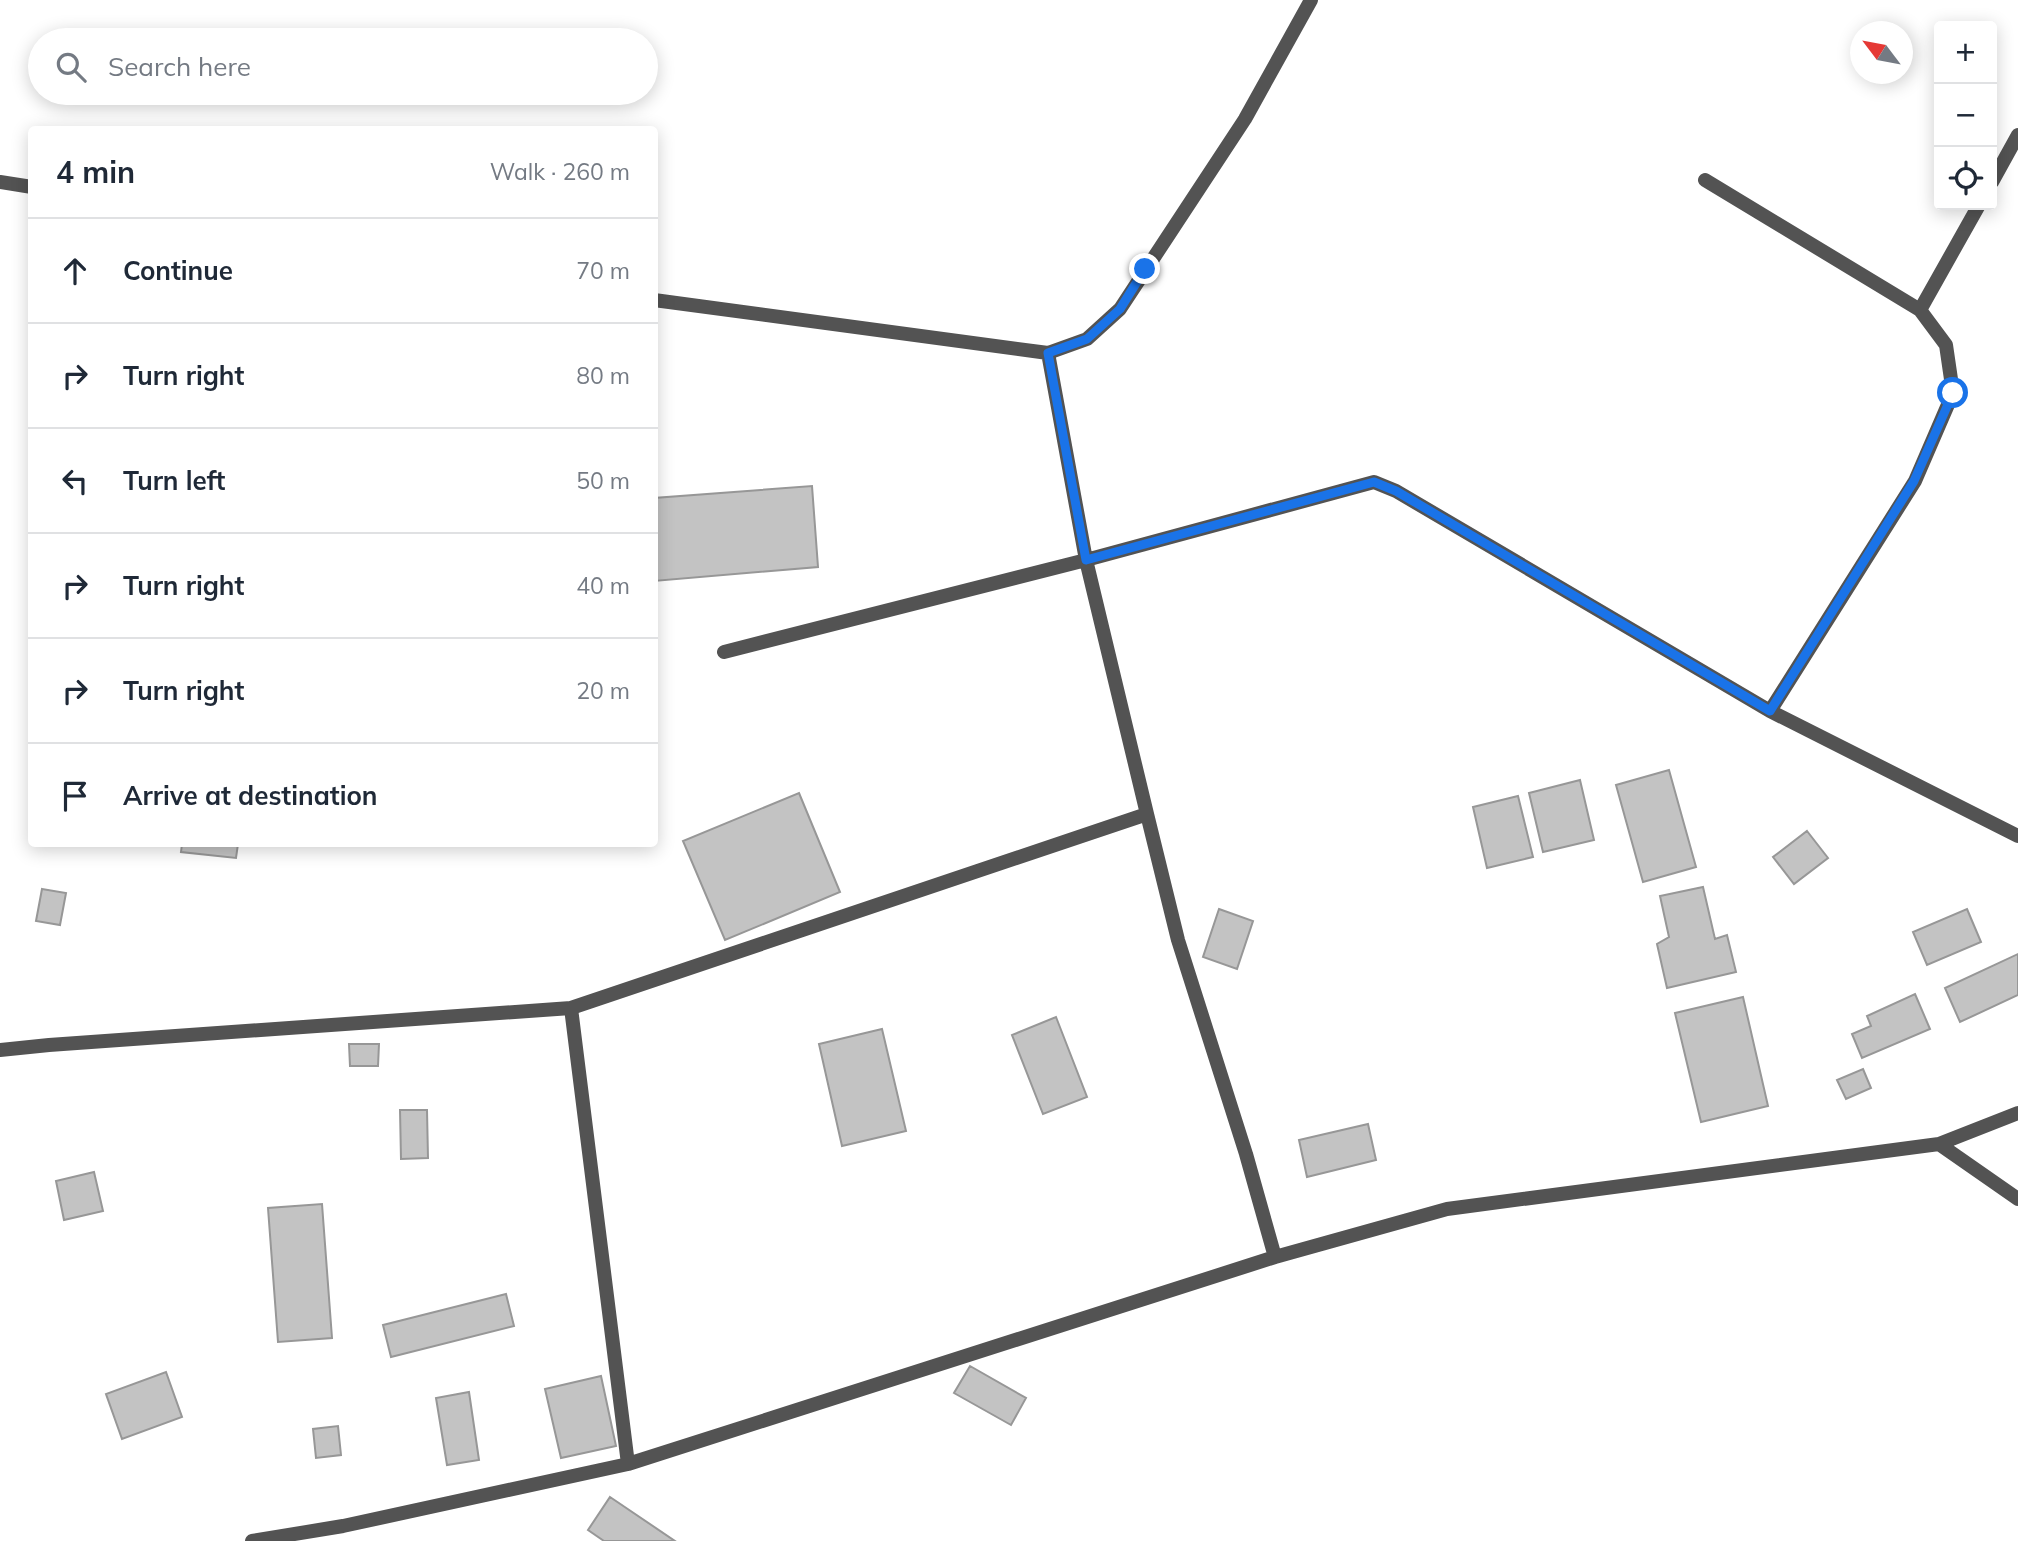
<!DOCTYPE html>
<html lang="en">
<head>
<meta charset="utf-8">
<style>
  body { margin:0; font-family:Mulish,sans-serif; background:#f6f6f7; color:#1f2937 }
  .controls { position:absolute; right:21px; top:21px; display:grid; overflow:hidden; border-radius:7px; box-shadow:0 4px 18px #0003 }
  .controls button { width:63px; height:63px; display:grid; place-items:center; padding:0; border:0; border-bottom:2px solid #e0e1e3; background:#fff; color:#1f2937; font:35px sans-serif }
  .compass { position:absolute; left:1850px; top:21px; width:63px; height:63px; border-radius:50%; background:#fff; box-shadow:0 4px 18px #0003; rotate:302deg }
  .stop { position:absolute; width:21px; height:21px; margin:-16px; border:5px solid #1a73e8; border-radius:50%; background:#fff }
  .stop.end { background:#1a73e8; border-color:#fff; box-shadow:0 2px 7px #0008 }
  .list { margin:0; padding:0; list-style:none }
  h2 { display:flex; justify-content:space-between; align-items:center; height:91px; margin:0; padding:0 28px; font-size:30px }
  h2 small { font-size:23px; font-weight:400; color:#747a83 }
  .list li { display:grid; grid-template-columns:46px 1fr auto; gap:21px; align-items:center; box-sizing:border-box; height:105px; padding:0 28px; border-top:2px solid #e0e1e3 }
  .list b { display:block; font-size:26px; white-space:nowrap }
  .list em { font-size:23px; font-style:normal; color:#747a83 }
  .icon { flex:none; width:38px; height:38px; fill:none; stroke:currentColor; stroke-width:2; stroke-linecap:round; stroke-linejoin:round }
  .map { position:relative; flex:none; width:2018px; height:1541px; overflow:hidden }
  .search { position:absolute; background:#fff; box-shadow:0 4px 18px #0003; left:28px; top:28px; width:630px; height:77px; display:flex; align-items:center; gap:18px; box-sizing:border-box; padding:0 24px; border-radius:38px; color:#747a83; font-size:26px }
  .panel { position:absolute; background:#fff; box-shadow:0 4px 18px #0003; left:28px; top:126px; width:630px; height:721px; border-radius:7px }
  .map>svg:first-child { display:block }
  .building { fill:#c3c3c3; stroke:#979797; stroke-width:2 }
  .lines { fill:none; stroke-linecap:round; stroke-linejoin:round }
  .minor { stroke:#535353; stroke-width:14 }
  .route { stroke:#1a73e8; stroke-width:9 }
</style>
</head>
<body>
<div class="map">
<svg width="2018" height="1541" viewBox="0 0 2018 1541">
  <rect width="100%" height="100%" fill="#fff"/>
  <path class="building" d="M812,486L818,567L654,581V498Z
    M1669,770L1696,867L1643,882L1616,785Z
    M1580,780L1594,840L1543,852L1529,793Z
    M799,793L840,892L725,940L683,841Z
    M1518,796L1533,857L1487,868L1473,807Z
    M1807,831L1828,858L1794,884L1773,857Z
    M182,844H238L236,858L181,852Z
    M1703,887L1715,939L1727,935L1736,972L1667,988L1657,944L1669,937L1660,896Z
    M42,889L66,893L60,925L36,921Z
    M1219,909L1253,921L1237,969L1203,957Z
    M1967,909L1981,942L1927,965L1913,932Z
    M2018,954V995L1960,1022L1945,988Z
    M1915,994L1930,1029L1862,1058L1852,1034L1871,1026L1867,1016Z
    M1743,997L1768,1106L1701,1122L1675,1013Z
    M1056,1017L1087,1097L1043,1114L1012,1035Z
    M882,1029L906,1131L842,1146L819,1044Z
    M349,1044H379L378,1066H350Z
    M1863,1069L1871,1088L1846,1099L1837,1080Z
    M400,1110H427L428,1158L401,1159Z
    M1368,1124L1376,1160L1307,1177L1299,1140Z
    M94,1172L103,1211L64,1220L56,1181Z
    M322,1204L332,1338L278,1342L268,1208Z
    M506,1294L514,1326L391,1357L383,1325Z
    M970,1366L1026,1398L1011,1425L954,1393Z
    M166,1372L182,1417L122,1439L106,1394Z
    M601,1376L616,1446L561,1458L545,1389Z
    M469,1392L479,1460L447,1465L436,1398Z
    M338,1426L341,1455L316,1458L313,1429Z
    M610,1497L675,1541H604L588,1530Z"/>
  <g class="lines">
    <path class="minor" d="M1705,180L1920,310L1946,345L1953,393L1915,481L1770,711
      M0,182L32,187
      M1992,182L2018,135
      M654,300L1048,353L1087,339L1120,309L1245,119L1311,0
      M1920,310L1979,205
      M1048,353L1086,560L1147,814L1178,940L1246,1154L1275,1257
      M724,652L1086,560L1374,482L1396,491L1770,711L2018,836
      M571,1008L628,1464
      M0,1050L49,1045L571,1008L1147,814
      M1939,1144L2018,1199
      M252,1541L343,1526L628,1464L1275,1257L1447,1209L1939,1144L2018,1113"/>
  </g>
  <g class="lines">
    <path class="route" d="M1145,269L1120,309L1087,339L1048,353L1086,560L1374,482L1396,491L1770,711L1914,481L1953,393"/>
  </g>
</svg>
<div class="controls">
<button>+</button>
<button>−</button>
<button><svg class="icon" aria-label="locate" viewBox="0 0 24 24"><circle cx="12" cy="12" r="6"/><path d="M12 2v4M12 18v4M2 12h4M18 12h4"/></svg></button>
</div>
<svg class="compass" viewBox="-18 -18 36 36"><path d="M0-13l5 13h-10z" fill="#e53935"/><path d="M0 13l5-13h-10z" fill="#747a83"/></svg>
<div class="stop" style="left:1953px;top:393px"></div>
<div class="stop end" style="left:1145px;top:269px"></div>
<div class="search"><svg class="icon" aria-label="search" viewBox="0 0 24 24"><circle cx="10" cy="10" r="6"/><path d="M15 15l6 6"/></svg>Search here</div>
<section class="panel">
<h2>4 min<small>Walk · 260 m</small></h2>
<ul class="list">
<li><svg class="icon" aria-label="ahead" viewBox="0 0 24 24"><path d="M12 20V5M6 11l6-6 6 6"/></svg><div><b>Continue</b></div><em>70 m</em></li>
<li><svg class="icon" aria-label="right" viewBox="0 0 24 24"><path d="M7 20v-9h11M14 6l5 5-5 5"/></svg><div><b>Turn right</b></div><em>80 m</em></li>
<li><svg class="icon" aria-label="left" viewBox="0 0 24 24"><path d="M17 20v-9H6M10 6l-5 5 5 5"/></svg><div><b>Turn left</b></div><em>50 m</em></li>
<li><svg class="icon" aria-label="right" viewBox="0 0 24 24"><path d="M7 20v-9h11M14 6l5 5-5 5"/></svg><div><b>Turn right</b></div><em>40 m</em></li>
<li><svg class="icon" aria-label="right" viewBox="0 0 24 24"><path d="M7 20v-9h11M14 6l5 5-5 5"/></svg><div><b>Turn right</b></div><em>20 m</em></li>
<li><svg class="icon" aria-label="arrive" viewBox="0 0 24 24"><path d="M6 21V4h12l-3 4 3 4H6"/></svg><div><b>Arrive at destination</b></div></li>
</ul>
</section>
</div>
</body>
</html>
